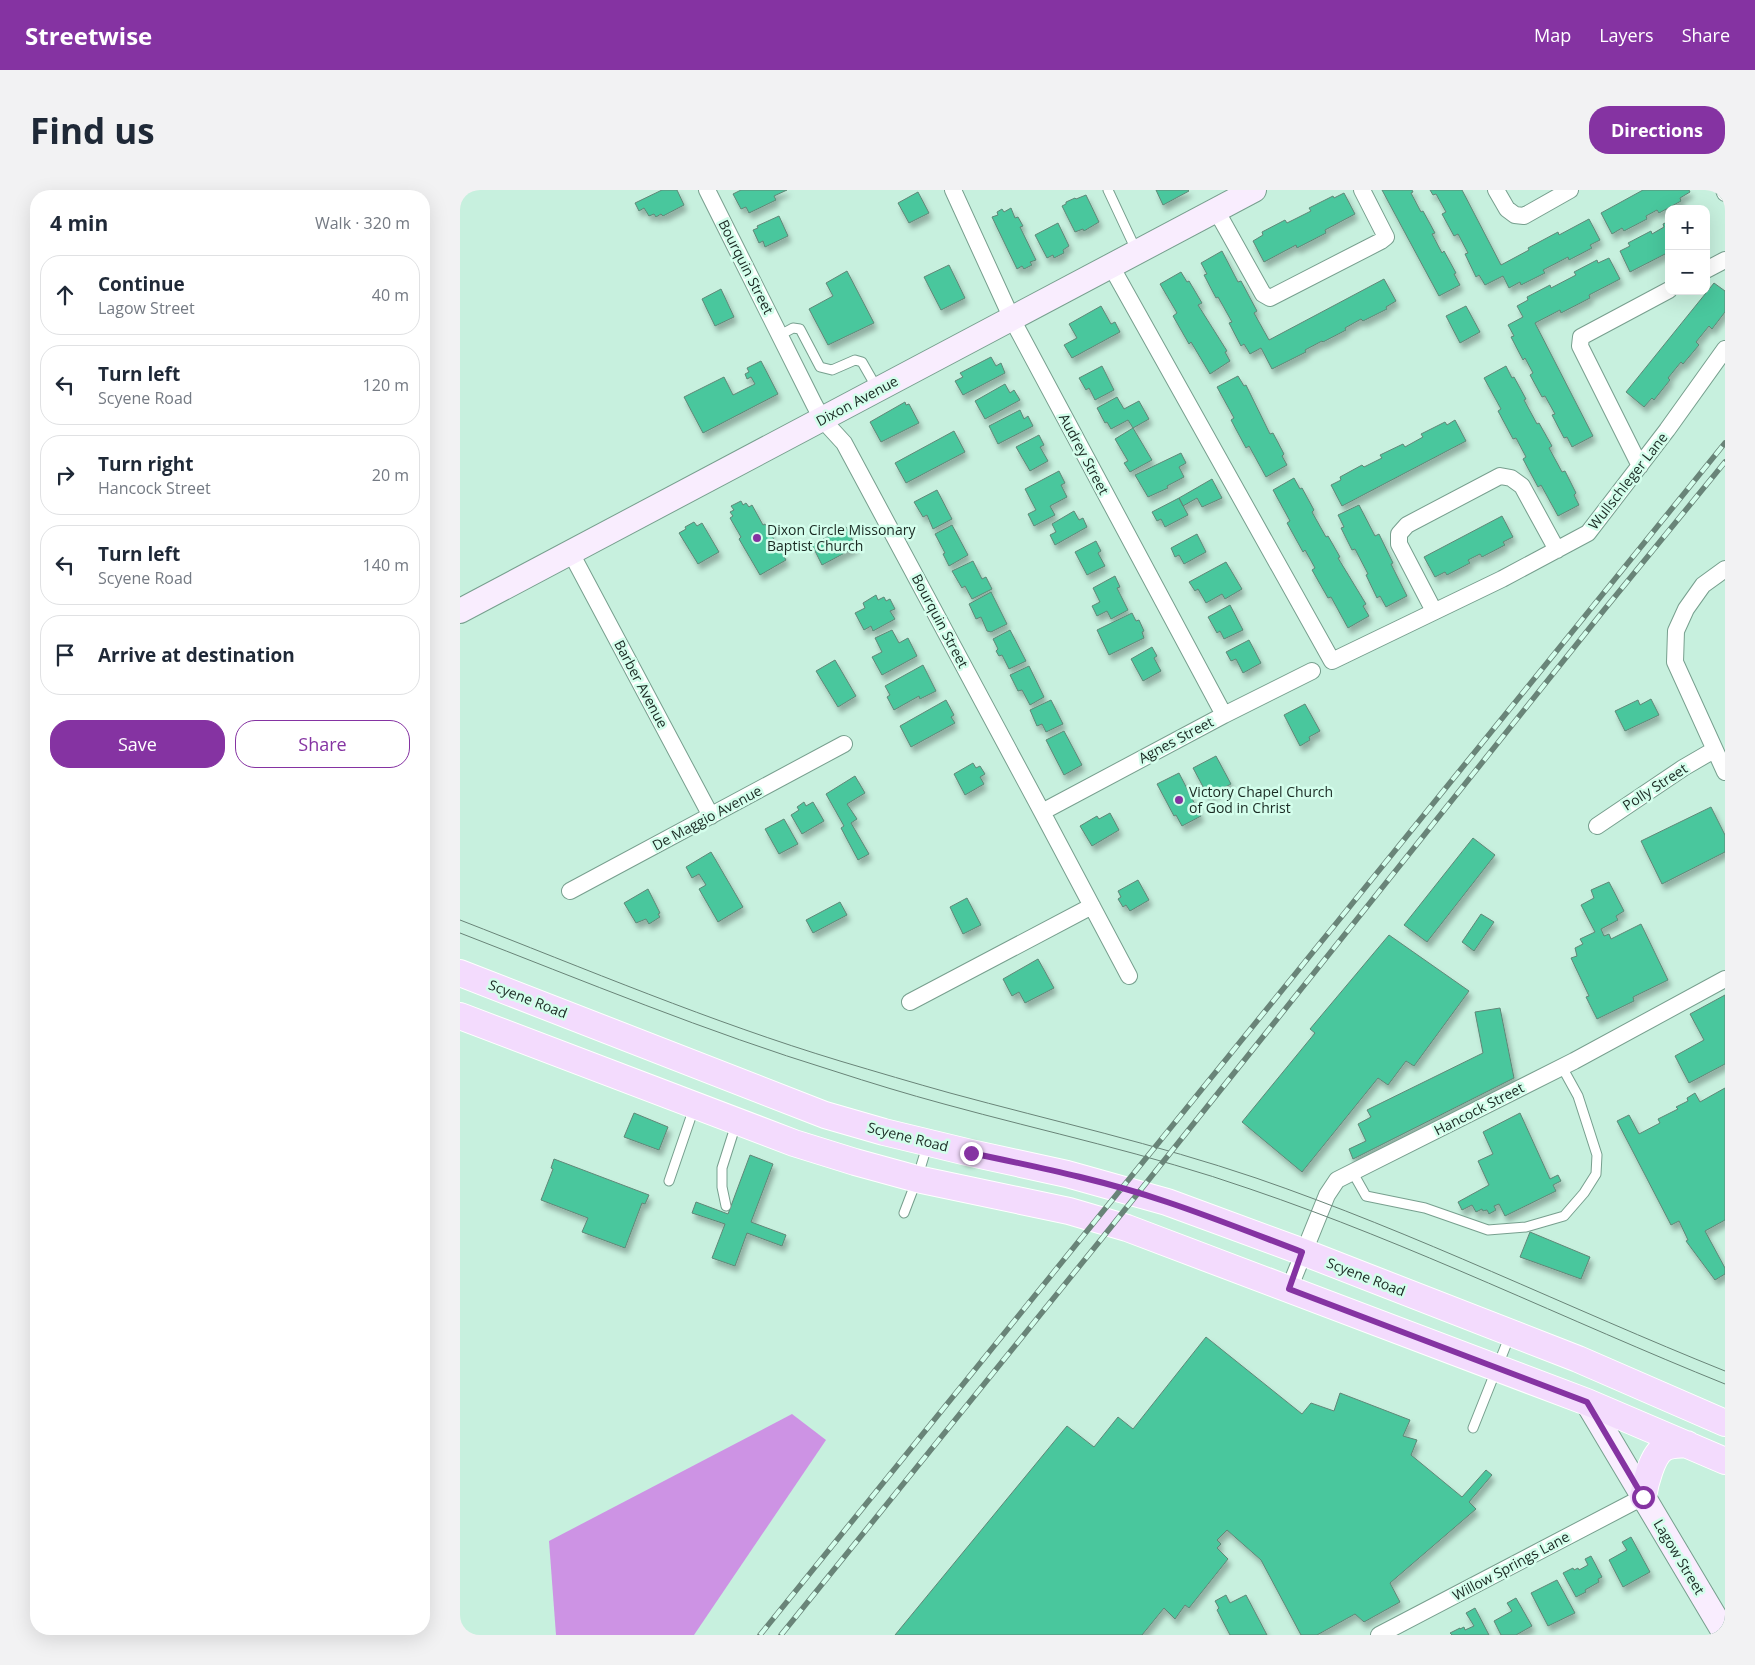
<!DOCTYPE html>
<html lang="en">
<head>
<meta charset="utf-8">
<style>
  body { margin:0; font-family:"Open Sans",sans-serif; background:#f2f2f3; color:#1f2937 }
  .controls { position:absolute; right:15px; top:15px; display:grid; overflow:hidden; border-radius:10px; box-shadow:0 5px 20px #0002 }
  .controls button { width:45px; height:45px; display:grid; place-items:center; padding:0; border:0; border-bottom:1px solid #e0e1e3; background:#fff; color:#1f2937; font:25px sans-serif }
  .stop { position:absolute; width:15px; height:15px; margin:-11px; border:4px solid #8533a2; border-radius:50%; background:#fff }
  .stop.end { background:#8533a2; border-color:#fff; box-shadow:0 1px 5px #0008 }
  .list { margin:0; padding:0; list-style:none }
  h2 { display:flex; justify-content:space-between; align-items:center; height:65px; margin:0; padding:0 20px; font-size:21px }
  h2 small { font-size:16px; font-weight:400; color:#747a83 }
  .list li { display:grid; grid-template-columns:32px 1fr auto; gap:15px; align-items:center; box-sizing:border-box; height:80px; margin:0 10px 10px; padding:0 10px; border:1px solid #e0e1e3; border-radius:20px }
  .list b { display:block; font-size:19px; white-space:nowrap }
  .list p { margin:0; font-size:16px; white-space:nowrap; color:#747a83 }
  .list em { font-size:16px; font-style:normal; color:#747a83 }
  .actions { display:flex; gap:10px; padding:15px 20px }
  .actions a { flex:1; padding:11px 0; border:1px solid #8533a2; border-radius:20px; text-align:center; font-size:18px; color:#8533a2 }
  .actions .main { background:#8533a2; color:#fff }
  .icon { flex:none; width:28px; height:28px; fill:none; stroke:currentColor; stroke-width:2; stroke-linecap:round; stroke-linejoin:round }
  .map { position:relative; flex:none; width:1265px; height:1445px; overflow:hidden; border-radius:20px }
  header { display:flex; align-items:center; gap:30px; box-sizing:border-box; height:70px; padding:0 25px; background:#8533a2; color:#fff }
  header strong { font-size:24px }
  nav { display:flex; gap:28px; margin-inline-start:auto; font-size:18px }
  .intro { display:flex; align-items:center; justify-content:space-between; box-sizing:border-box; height:120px; padding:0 30px }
  h1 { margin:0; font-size:35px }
  .button { padding:12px 22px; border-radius:20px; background:#8533a2; color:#fff; font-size:18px; font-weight:700 }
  main { display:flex; gap:30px; padding:0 30px }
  aside { flex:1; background:#fff; border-radius:20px; box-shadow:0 5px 20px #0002 }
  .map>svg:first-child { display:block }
  .forest { fill:#cd93e4 }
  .building { fill:#48c79d; stroke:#608777; filter:url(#shadow) }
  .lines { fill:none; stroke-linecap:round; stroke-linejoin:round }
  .lane-casing { stroke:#779f8e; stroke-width:11 }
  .street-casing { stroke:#779f8e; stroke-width:18 }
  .secondary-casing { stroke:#779f8e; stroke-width:26 }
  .primary-casing { stroke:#fff; stroke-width:28 }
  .lane { stroke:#fff; stroke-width:9 }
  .street { stroke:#fff; stroke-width:16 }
  .secondary { stroke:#f9edfe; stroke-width:24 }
  .primary { stroke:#f3dbfd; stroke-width:26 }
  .tram { stroke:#698478; stroke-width:1 }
  .rail-casing { stroke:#698478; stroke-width:5.5 }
  .rail { stroke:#d4feec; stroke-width:4; stroke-dasharray:11; stroke-linecap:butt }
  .route { stroke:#8533a2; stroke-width:6 }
  .poi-dot { fill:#8533a2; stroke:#d4feec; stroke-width:2 }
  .labels { text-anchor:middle; stroke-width:5; stroke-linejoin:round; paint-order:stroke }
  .street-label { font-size:14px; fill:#1a2a23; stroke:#d4feec }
  .poi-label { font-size:14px; fill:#1a2a23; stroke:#d4feec; text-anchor:start }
</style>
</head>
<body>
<header>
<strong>Streetwise</strong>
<nav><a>Map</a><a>Layers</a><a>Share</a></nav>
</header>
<div class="intro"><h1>Find us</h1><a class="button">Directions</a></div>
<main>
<aside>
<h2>4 min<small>Walk · 320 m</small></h2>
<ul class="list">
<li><svg class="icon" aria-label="ahead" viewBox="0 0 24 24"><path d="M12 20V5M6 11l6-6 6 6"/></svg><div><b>Continue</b><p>Lagow Street</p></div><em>40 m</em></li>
<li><svg class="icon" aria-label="left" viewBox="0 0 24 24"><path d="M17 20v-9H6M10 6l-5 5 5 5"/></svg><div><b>Turn left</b><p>Scyene Road</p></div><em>120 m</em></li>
<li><svg class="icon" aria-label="right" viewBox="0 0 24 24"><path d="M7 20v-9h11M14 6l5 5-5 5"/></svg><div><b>Turn right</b><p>Hancock Street</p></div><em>20 m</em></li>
<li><svg class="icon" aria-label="left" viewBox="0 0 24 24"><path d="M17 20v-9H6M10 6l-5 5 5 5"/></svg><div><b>Turn left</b><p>Scyene Road</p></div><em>140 m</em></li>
<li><svg class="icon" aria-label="arrive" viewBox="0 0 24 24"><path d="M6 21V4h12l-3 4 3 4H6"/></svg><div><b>Arrive at destination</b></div></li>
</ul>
<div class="actions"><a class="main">Save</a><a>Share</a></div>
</aside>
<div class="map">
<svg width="1265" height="1445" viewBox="0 0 1265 1445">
  <defs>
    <filter id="shadow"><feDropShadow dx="3" dy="5.5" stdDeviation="2.5" flood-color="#0004"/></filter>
  </defs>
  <rect width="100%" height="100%" fill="#c7f0de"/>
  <path class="forest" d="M332,1224L366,1250L234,1445H96L89,1351Z"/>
  <path class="building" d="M202,0H217L224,15L203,26L201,24L196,27L194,24L189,26L184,18L179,21L175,13Z
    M281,0H327L314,6L316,10L289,23L286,17L281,19L273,4Z
    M696,0H728L729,1L703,15Z
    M922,0H952L953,2L951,3L961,22L963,21L975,43L972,44L982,63L984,61L996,83L994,84L1000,95L979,106Z
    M970,0H1002L1041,75L1069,60L1068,58L1098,42L1099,45L1129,29L1140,50L1130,55L1132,58L1109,70L1108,67L1083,80L1085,83L1061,95L1060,92L1049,98L1043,86L1025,95L1019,85L1016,87L1005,64L1008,63L998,44L994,46L982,24L986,22L976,4L973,5Z
    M1183,0H1229L1230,2L1220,8L1221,11L1199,23L1197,20L1186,26L1187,29L1164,41L1162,38L1152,44L1141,23Z
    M458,2L469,23L449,33L438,13Z
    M884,3L895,24L865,40L866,43L837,58L836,55L804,72L793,51L803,45L802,42L825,30L827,33L851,21L849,18L873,6L874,8Z
    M626,5L639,32L624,41L623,39L615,42L602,16L606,14V12L615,8L616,9Z
    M551,18L555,28L558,27L563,36L560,37L576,70L570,72L572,75L564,79L562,76L557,79L532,27L538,25L537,22L542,19L544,22Z
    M319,26L328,46L305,57L303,51L299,53L293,40L298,38L297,36Z
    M1209,31V62L1170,82L1160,61L1170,56L1168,53L1191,41L1192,44L1204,37L1203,34Z
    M598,33L609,56L603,60L604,63L594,68L593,65L587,68L575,45Z
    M762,61L778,92L781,91L797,121L794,123L809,150L924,89L936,111L926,117L927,119L903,131L901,129L885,138L886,140L863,152L862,151L845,160L846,162L812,179L801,158L790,164L784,154L781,156L769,133L772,132L758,107L756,108L744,85L747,84L741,73Z
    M1149,68L1160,89L1129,105L1130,108L1101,123L1100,120L1075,133L1133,246L1112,257L1107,247L1104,248L1092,225L1095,224L1085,206L1082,207L1070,185L1073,183L1065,168L1063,170L1051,147L1054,146L1048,135L1063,127L1057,116L1068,110L1067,107L1090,95L1091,98L1116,85L1114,82L1137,70L1138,73Z
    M489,75L505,108L481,120L464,87Z
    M387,81L414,133L368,155L349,119L373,106L366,93Z
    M721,82L727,92L729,91L742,113L738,115L767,161L765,162L770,171L750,184L731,152L729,154L713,126L717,123L700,94Z
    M1254,93L1265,101V122L1252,139L1249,136L1236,152L1239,155L1223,174L1221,172L1208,188L1210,190L1194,210L1192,208L1184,217L1166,202Z
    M261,99L274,127L255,136L242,109Z
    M641,116L651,134L655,132L660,142L612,168L604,155L617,148L609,134Z
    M1006,116L1020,142L1000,153L986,126Z
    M531,167L536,176L541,173L545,183L503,205L495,191L503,187L500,183Z
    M301,171L318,204L243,243L224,207L264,187L273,205L295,194L291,187L287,189L285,184L289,182L287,178Z
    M642,176L654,200L635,210L629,198L626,200L619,188Z
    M1046,176L1052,188L1054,187L1066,209L1064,210L1077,234L1079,233L1092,256L1089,258L1102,282L1105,281L1116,303L1114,305L1119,315L1098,326L1081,295L1078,297L1063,269L1066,267L1056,248L1053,249L1038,221L1041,219L1024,188Z
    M778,186L784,196L786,195L810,244L813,243L824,264L822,266L827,275L806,287L789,256L786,258L771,230L774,228L757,197Z
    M545,194L550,203L554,200L560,210L525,229L515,211Z
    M657,207L664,219L679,211L689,229L673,238L668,230L651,239L647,232L645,233L637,218Z
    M445,212L446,215L449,214L459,233L421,252L410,232Z
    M560,220L564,229L568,226L573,236L538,254L529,236Z
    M995,230L1006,251L882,316L871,295L881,290L880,287L902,275L904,277L922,268L920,265L943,254L945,257L963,247L961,244L985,232L987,235Z
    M673,238L692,270L670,282L664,273L668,271L655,249Z
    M494,241L505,262L446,293L435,273Z
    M579,245L584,255L580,257L588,271L570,281L556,257Z
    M721,263L726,273L719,277L724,287L707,296L708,298L688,307L675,285Z
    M599,281L605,293L601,295L607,307L590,316L595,325L574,336L568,324L576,320L565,299Z
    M834,288L840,299L842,298L854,320L852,322L866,347L868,346L880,367L878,368L906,414L903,416L909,426L888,438L871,407L868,408L852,380L855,378L845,360L843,362L827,333L830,331L813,300Z
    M752,289L762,308L742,317L737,308L723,316L719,308Z
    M477,300L492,329L473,339L467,325L463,327L454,312Z
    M719,308L728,325L705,337L701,329L697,331L692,322Z
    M281,311L283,315L286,313L289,317L292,315L303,335L305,334L326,370L300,385L279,349L281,347L270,328L273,326L270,322L274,320L271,316Z
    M899,315L915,346L919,344L933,373L931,374L947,406L926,417L920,406L917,408L906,385L908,384L895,359L892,360L881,338L884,337L878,325Z
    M614,321L619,330L623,328L627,337L595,355L590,345L596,342L592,334Z
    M1042,326L1053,347L1043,352L1045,355L1022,367L1020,364L1008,370L1010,373L987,385L985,382L975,387L964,367Z
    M234,332L237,336L242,333L259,362L238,374L219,343L226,339L225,337Z
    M492,335L508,365L489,376L483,364L485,363L475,344Z
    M386,337L396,357L362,375L352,355Z
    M737,344L746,362L724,374L719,365L715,367L711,358Z
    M636,351L641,361L638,363L645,376L627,385L615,362Z
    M513,371L522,389L526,387L532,399L512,409L505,396L502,398L492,381Z
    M766,372L782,399L765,409L762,404L746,413L738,399L735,401L729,392Z
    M655,386L660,397L657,398L668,420L651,429L647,421L637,426L632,416L640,412L633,398Z
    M531,402L547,434L531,442L527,441L521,427L516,429L509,414Z
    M416,405L418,410L424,407L426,411L430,409L435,419L430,421L435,429L413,441L411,436L404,440L395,423L405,418L403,413Z
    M770,415L783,440L764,449L760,441L757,443L748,427Z
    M672,423L676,431L679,430L684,441L682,442L684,448L649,465L637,440Z
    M432,440L439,453L448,448L457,466L422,485L412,467L422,462L415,448Z
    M550,440L566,471L549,479L542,465L539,466L536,461L538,459L533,449Z
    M789,450L801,473L783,483L776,469L771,471L766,462Z
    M692,457L697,466L694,468L701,481L683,491L671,469Z
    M375,470L396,506L378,517L356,481Z
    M463,475L476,501L460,509L459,506L434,520L427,507L430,505L425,496Z
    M569,476L584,507L570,515L562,500L558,501L550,485Z
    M1191,509L1199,525L1165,541L1155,521L1178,510L1180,515Z
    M486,510L494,525L491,527L495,533L451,557L440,536Z
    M591,510L603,534L586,542L582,534L577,536L570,520Z
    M845,514L860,541L849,547L850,550L840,556L824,525Z
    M604,541L622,575L604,585L586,550Z
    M756,566L771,594L748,606L733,578Z
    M513,573L516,578L520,576L525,584L520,587L524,594L505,605L494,584Z
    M719,583L741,626L722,636L716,625L714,626L697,594Z
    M395,586L405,603L387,614L397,629L391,633L409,664L398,670L381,638L384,636L366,604Z
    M344,612L346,616L353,612L364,631L342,644L331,625L339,620L337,617Z
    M1251,617L1265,645V662L1202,694L1181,651Z
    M650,623L659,640L632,656L620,636L637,626L639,629Z
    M324,629L338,654L319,664L305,639Z
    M1013,648L1035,665L967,752L944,735Z
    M251,662L283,717L258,732L239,699L246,695L239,684L232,688L226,677Z
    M678,690L689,710L670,721L666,715L663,717L658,709L661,707L658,701Z
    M1149,692L1164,721L1156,726L1158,730L1141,739L1144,746L1149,744L1151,749L1181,734L1208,790L1173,807L1174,811L1137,829L1126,807L1129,806L1111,768L1117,766L1115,758L1123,754L1120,749L1135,742L1121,715L1134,708L1131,700Z
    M188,699L200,723L198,724L200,727L189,734L186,729L176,733L164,713Z
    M507,708L521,735L503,744L490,717Z
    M380,712L387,725L353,743L346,730Z
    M1021,724L1034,732L1014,761L1002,752Z
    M929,745L1009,801L954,876L946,871L928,895L918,888L842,982L782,932L855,843L850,839Z
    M578,769L594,798L565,813L559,802L552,806L543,789Z
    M1265,805V874L1229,893L1215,866L1244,850L1230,824Z
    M1040,818L1054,888L893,969L889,959L906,951L898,934L911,927L907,920L1023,863L1015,822Z
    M1265,898V1030L1245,1041L1265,1078V1084L1255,1090L1226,1051L1228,1050L1219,1031L1211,1035L1157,931L1169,925L1179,944L1200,933L1198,929L1218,919L1216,917L1228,911L1227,908L1235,903L1240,912Z
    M174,923L208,937L199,960L164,947Z
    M1060,923L1090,989L1098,985L1101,991L1093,995L1096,1001L1045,1026L1039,1014L1034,1016L1036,1020L1029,1024L1027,1020L1023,1021L1022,1019L1016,1022L1012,1015L1002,1020L998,1012L1029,995L1018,971L1033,964L1023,942Z
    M290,965L313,974L291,1032L326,1045L322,1056L287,1043L275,1076L252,1068L265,1034L232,1023L236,1012L268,1024Z
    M94,969L189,1005L185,1014L182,1013L165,1058L122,1042L128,1028L81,1010L93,979L91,978Z
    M1070,1042L1130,1067L1121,1089L1060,1067Z
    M746,1147L842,1224L851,1213L874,1221L880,1203L950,1230L943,1246L957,1250L951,1265L1002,1307L1026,1280L1032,1285L1009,1312L1016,1319L930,1393L940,1412L904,1432L895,1424L857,1445H841L801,1370L767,1340L757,1350L761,1354L757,1358L768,1369L729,1418L725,1415L715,1429L704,1418L682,1445H435L607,1236L634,1257L658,1227L673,1239Z
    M1171,1347L1190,1382L1163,1397L1149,1370L1167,1360L1162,1352Z
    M1131,1366L1142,1387L1138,1389L1139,1392L1125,1400L1126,1402L1116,1407L1103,1383L1113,1378L1114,1380L1118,1378L1119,1380L1128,1375L1125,1369Z
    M1097,1390L1115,1423L1088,1436L1071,1403Z
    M766,1405L770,1413L786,1405L807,1445H770L757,1420L759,1418L755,1411Z
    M1056,1408L1072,1436L1056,1445H1041L1034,1431L1052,1421L1047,1413Z
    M1015,1418L1029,1445H992L990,1443L1000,1438V1439L1004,1437L1005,1440L1014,1436L1006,1423Z"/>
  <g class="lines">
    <defs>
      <path id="lane" d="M648,0L677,62
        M320,145L333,138L340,139L360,177L372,180L395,170L402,172L418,200
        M893,983L906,1006L965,1018L1028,1040L1066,1037L1104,1026L1124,1003L1136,984L1137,965L1118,906L1102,877
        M209,991L234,918
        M266,1016L262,997V978L276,934
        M444,1023L457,989L467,956
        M1013,1238L1050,1145"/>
      <path id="street" d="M247,0L354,214L362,229L384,253L582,622L669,786
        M493,0L552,129L764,525
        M1036,0L1047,19L1055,25L1064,26L1110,0
        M1264,0L1265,3
        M756,20L803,104L810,108L921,51L926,47L902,0
        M651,76L872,471L1042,389L1128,343L1207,240L1265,159
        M1246,80L1265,70
        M1180,276L1120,156L1121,147L1209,100
        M111,363L251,626
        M1265,379L1243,395L1226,419L1216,441L1215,472L1265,582
        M974,421L939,354V344L947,335L1040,286L1051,288L1062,296L1097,360
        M582,622L764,525L852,481
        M1137,636L1223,578L1254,560
        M110,701L384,554
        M450,812L632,716
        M829,1099L867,1005L877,990L1114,871L1265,789
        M919,1445L1183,1307"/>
      <path id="secondary" d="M0,421L794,0
        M1127,1212L1265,1444"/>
      <path id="primary" d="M0,783L365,925L424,942L511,963L607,984L707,1012L843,1062L1118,1169L1265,1233
        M0,826L334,953L395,972L457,989L609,1021L667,1038L1127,1212L1265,1271
        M1183,1307C1185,1294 1192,1265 1204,1258C1211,1254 1220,1255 1227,1254"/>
    </defs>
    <use href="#lane" class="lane-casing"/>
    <use href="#street" class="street-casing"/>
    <use href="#secondary" class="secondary-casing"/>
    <use href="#primary" class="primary-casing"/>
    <use href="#lane" class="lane"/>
    <use href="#street" class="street"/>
    <use href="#secondary" class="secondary"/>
    <use href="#primary" class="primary"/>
    <path class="tram" d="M0,730C126,779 251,832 380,871C417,882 454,893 490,903C593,931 696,954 796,988C956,1043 1108,1118 1265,1181
      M0,743C124,791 247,842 374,881C411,893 447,904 484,914C586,942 690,964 790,999C952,1054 1106,1130 1265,1194"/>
    <defs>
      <path id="rail" d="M300,1445L1265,253
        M321,1445L639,1052L1144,420L1265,272"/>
    </defs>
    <use href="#rail" class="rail-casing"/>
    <use href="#rail" class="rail"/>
  </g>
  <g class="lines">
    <path class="route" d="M511,963C577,977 643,990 707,1012C752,1027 797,1045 842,1062L829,1099L1127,1212L1183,1307"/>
  </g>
  <g class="poi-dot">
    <circle cx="297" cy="348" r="5"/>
    <circle cx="719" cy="610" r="5"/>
  </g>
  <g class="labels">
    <g class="street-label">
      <text transform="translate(286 77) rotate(63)" y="5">Bourquin Street</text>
      <text transform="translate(397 211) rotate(-28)" y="5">Dixon Avenue</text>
      <text transform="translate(624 264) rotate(62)" y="5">Audrey Street</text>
      <text transform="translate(1168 291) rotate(-52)" y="5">Wullschleger Lane</text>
      <text transform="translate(480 431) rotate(62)" y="5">Bourquin Street</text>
      <text transform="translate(181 494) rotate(62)" y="5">Barber Avenue</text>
      <text transform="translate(716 550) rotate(-28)" y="5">Agnes Street</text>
      <text transform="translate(1195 597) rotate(-33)" y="5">Polly Street</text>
      <text transform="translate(247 628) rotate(-28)" y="5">De Maggio Avenue</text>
      <text transform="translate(68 809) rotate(21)" y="5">Scyene Road</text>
      <text transform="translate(1019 919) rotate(-27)" y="5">Hancock Street</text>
      <text transform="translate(448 947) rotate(14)" y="5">Scyene Road</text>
      <text transform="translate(906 1087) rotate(21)" y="5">Scyene Road</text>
      <text transform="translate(1219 1367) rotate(59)" y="5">Lagow Street</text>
      <text transform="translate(1051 1376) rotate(-28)" y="5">Willow Springs Lane</text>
    </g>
    <g class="poi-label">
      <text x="307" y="345">Dixon Circle Missonary<tspan x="307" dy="16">Baptist Church</tspan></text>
      <text x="729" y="607">Victory Chapel Church<tspan x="729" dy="16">of God in Christ</tspan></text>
    </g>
  </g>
</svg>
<div class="controls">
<button>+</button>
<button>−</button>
</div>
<div class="stop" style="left:1183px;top:1307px"></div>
<div class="stop end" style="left:511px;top:963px"></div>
</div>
</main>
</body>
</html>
